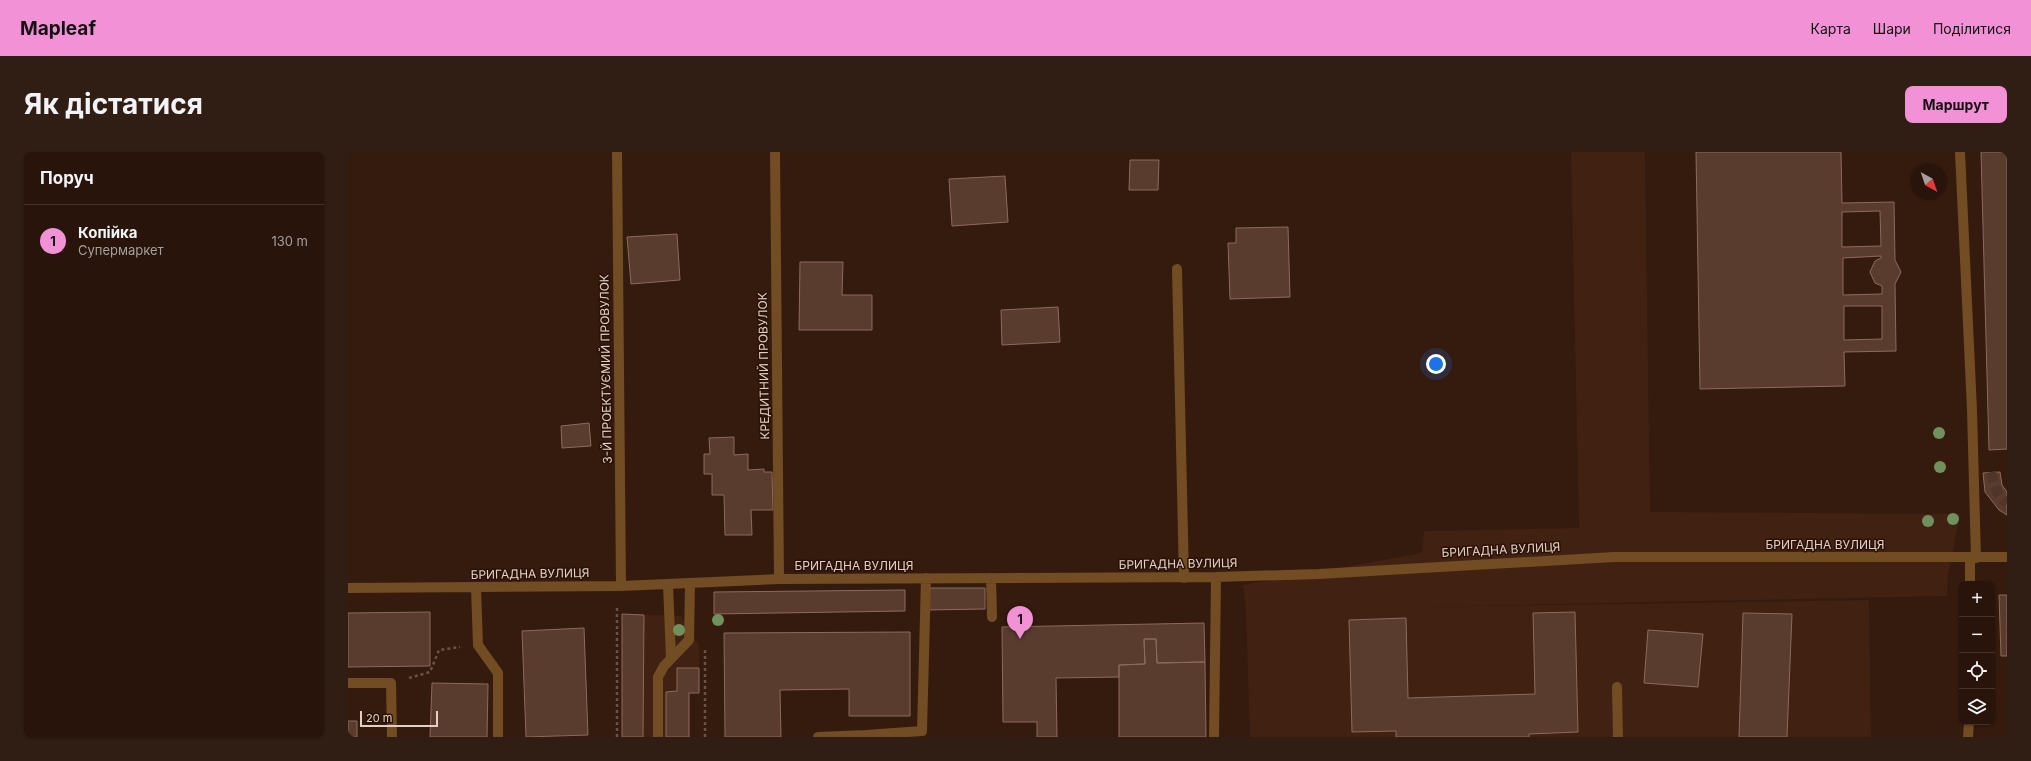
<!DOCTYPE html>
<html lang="uk">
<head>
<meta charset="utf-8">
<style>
  body { margin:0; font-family:Inter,sans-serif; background:#301d13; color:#f1f3f6 }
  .controls { position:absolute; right:12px; bottom:12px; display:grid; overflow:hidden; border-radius:8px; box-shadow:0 1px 3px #0004 }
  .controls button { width:36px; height:36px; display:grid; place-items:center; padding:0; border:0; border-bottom:1px solid #44332b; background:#28140a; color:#f1f3f6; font:20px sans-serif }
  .compass { position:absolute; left:1563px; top:12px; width:36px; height:36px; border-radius:50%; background:#28140a; box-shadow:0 1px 3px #0004; rotate:140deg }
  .scale { position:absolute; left:12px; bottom:10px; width:78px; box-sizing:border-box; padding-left:4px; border:2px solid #e2cfc7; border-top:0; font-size:11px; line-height:14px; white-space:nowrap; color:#e2cfc7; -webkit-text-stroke:3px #2a1105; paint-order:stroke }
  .you { position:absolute; left:1088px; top:212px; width:14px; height:14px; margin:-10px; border:3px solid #fff; border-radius:50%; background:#1a73e8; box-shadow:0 0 0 6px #1a73e833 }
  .badge { display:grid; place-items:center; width:26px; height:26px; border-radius:50%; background:#f391d6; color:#111; font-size:13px; font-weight:700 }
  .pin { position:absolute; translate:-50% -33px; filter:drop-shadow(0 1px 2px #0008) }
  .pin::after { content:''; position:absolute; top:21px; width:14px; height:12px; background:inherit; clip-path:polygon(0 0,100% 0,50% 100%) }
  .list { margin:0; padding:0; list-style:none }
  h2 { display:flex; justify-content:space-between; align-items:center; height:52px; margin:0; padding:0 16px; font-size:17px }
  h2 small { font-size:13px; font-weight:400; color:#a59e9c }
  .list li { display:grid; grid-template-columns:26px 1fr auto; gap:12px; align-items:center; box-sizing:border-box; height:72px; padding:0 16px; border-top:1px solid #44332b }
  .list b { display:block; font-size:15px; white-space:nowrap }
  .list p { margin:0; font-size:13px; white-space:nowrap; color:#a59e9c }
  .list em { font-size:13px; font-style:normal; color:#a59e9c }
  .icon { flex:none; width:22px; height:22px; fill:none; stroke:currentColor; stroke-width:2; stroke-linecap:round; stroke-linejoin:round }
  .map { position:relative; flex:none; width:1659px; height:585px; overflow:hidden; border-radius:8px }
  header { display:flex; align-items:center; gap:24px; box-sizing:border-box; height:56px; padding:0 20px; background:#f391d6; color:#111 }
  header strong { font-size:19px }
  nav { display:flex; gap:22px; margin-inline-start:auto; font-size:14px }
  .intro { display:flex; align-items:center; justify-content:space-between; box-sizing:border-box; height:96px; padding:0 24px }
  h1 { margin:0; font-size:28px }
  .button { padding:10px 18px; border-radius:8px; background:#f391d6; color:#111; font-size:14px; font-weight:700 }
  main { display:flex; gap:24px; padding:0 24px }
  aside { flex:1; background:#28140a; border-radius:8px; box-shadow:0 1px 3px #0004 }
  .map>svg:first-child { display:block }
  .built { fill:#412112 }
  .building { fill:#5a3c2f; stroke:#8c6b5d; fill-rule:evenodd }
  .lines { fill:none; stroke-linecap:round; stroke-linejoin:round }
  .minor-tunnel { stroke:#4f352a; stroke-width:10; stroke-dasharray:10 5; stroke-linecap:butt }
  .path { stroke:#6b5248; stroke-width:2.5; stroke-dasharray:3 3; stroke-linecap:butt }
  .minor { stroke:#724c23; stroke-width:10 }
  .tree { fill:#70915d }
  .labels { text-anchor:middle; stroke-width:3; stroke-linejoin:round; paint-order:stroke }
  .street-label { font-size:12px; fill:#e2cfc7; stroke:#2a1105 }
</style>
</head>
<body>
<header>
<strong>Mapleaf</strong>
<nav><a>Карта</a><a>Шари</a><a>Поділитися</a></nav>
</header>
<div class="intro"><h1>Як дістатися</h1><a class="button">Маршрут</a></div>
<main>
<aside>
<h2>Поруч<small></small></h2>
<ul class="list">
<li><span class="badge">1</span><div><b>Копійка</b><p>Супермаркет</p></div><em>130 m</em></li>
</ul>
</aside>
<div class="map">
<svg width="1659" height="585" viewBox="0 0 1659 585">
  <rect width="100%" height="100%" fill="#351a0e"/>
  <path class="built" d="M1223,0H1297L1302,360L1612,362L1600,423L1599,444L1070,455L1521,448L1523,585H902L898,458L895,433L1074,401L1076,379L1231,376Z
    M274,462L333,464L351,493V541H341V585H274Z"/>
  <path class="building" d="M1348,0H1493L1494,51L1546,50L1547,108L1553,120L1547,132L1548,199L1496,200L1497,234L1352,237ZM1532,59L1533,94L1494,95V60ZM1533,104V106L1527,109L1522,120L1527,131L1534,134V142L1495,143V106ZM1496,154H1534V187L1496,188Z
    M1633,0H1659V297L1641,298Z
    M782,8H811L810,38H781Z
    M657,24L660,70L604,74L601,27Z
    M940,75L942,145L882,147L880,91H888V76Z
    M329,82L332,128L283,132L279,85Z
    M452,110H495L494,143H524V178H451Z
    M710,155L712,190L654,193L653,158Z
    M241,271L243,294L214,296L213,274Z
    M386,285V303L400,302V318L416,317V320H424L425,358H403L404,383H377L376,343H364V322H356V302H362L361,286Z
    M1652,320L1654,333L1659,340V363L1651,358L1637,340L1635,321Z
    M579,436H637V457L579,458Z
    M557,438V459L366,462V440Z
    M1651,443H1659V504H1653Z
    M82,460V514L0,515V461Z
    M1227,460L1230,580L1181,582V585H1048V579L1004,580L1001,468L1058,466L1060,546L1187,542L1185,461Z
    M1395,461L1444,462L1439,585H1391Z
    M274,462L296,463L295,585H274Z
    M856,471L857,510L809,511L808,487H796L797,512L771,513V525L708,526L709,585H689V570H655L654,475Z
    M236,476L240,583L178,585L174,479Z
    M1300,478L1355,482L1350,535L1296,531Z
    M562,480V564H501V537L432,538L433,585H377L376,481Z
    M796,487H808L809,511L857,510L858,585H771V513L797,512Z
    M329,516H351V541H341V585H318V540L329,539Z
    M84,531L140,532L139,585H82Z
    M0,569H9V585H0Z"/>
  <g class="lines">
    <path class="minor-tunnel" d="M1643,320C1646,332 1648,344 1659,351"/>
    <path class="path" d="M357,498V585
      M61,526L82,520L91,498L112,495
      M269,585V453"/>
    <path class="minor" d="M269,0L273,434
      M427,0L431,427
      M1612,0L1624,258L1628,406
      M829,117L836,426
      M643,426L644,465
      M320,432L323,506
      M1622,432V406
      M0,436L273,434L431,427L868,425L971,422L1266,405H1659
      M128,436L130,493L150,521V585
      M0,531H43L44,585
      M1269,535L1270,585
      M310,585V525L316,514L341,488L342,431
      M470,585L518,583
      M518,585V583L574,579L578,426
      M866,585L868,425
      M1620,585L1621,570"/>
  </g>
  <g class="tree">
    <circle cx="1591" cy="281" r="6"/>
    <circle cx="1592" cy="315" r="6"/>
    <circle cx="1605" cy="367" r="6"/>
    <circle cx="1580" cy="369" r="6"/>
    <circle cx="370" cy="468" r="6"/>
    <circle cx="331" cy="478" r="6"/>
  </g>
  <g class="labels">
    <g class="street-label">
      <text transform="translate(416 214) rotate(-91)" y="4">КРЕДИТНИЙ ПРОВУЛОК</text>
      <text transform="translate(258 217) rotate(-91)" y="4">3-Й ПРОЕКТУЄМИЙ ПРОВУЛОК</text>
      <text x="1477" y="397">БРИГАДНА ВУЛИЦЯ</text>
      <text transform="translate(1153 398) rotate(-3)" y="4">БРИГАДНА ВУЛИЦЯ</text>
      <text transform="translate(830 412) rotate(-1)" y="4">БРИГАДНА ВУЛИЦЯ</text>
      <text x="506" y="418">БРИГАДНА ВУЛИЦЯ</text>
      <text transform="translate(182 422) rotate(-1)" y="4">БРИГАДНА ВУЛИЦЯ</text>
    </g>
  </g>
</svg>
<div class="controls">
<button>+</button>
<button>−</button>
<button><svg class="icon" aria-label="locate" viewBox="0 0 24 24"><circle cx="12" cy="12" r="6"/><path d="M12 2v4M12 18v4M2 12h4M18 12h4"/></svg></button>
<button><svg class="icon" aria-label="layers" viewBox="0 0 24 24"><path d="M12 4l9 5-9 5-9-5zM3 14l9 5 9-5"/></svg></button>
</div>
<svg class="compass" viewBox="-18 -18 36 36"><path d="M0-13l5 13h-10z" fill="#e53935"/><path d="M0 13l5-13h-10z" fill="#a59e9c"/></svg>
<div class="scale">20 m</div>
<div class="you"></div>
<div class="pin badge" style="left:672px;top:487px">1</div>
</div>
</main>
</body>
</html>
